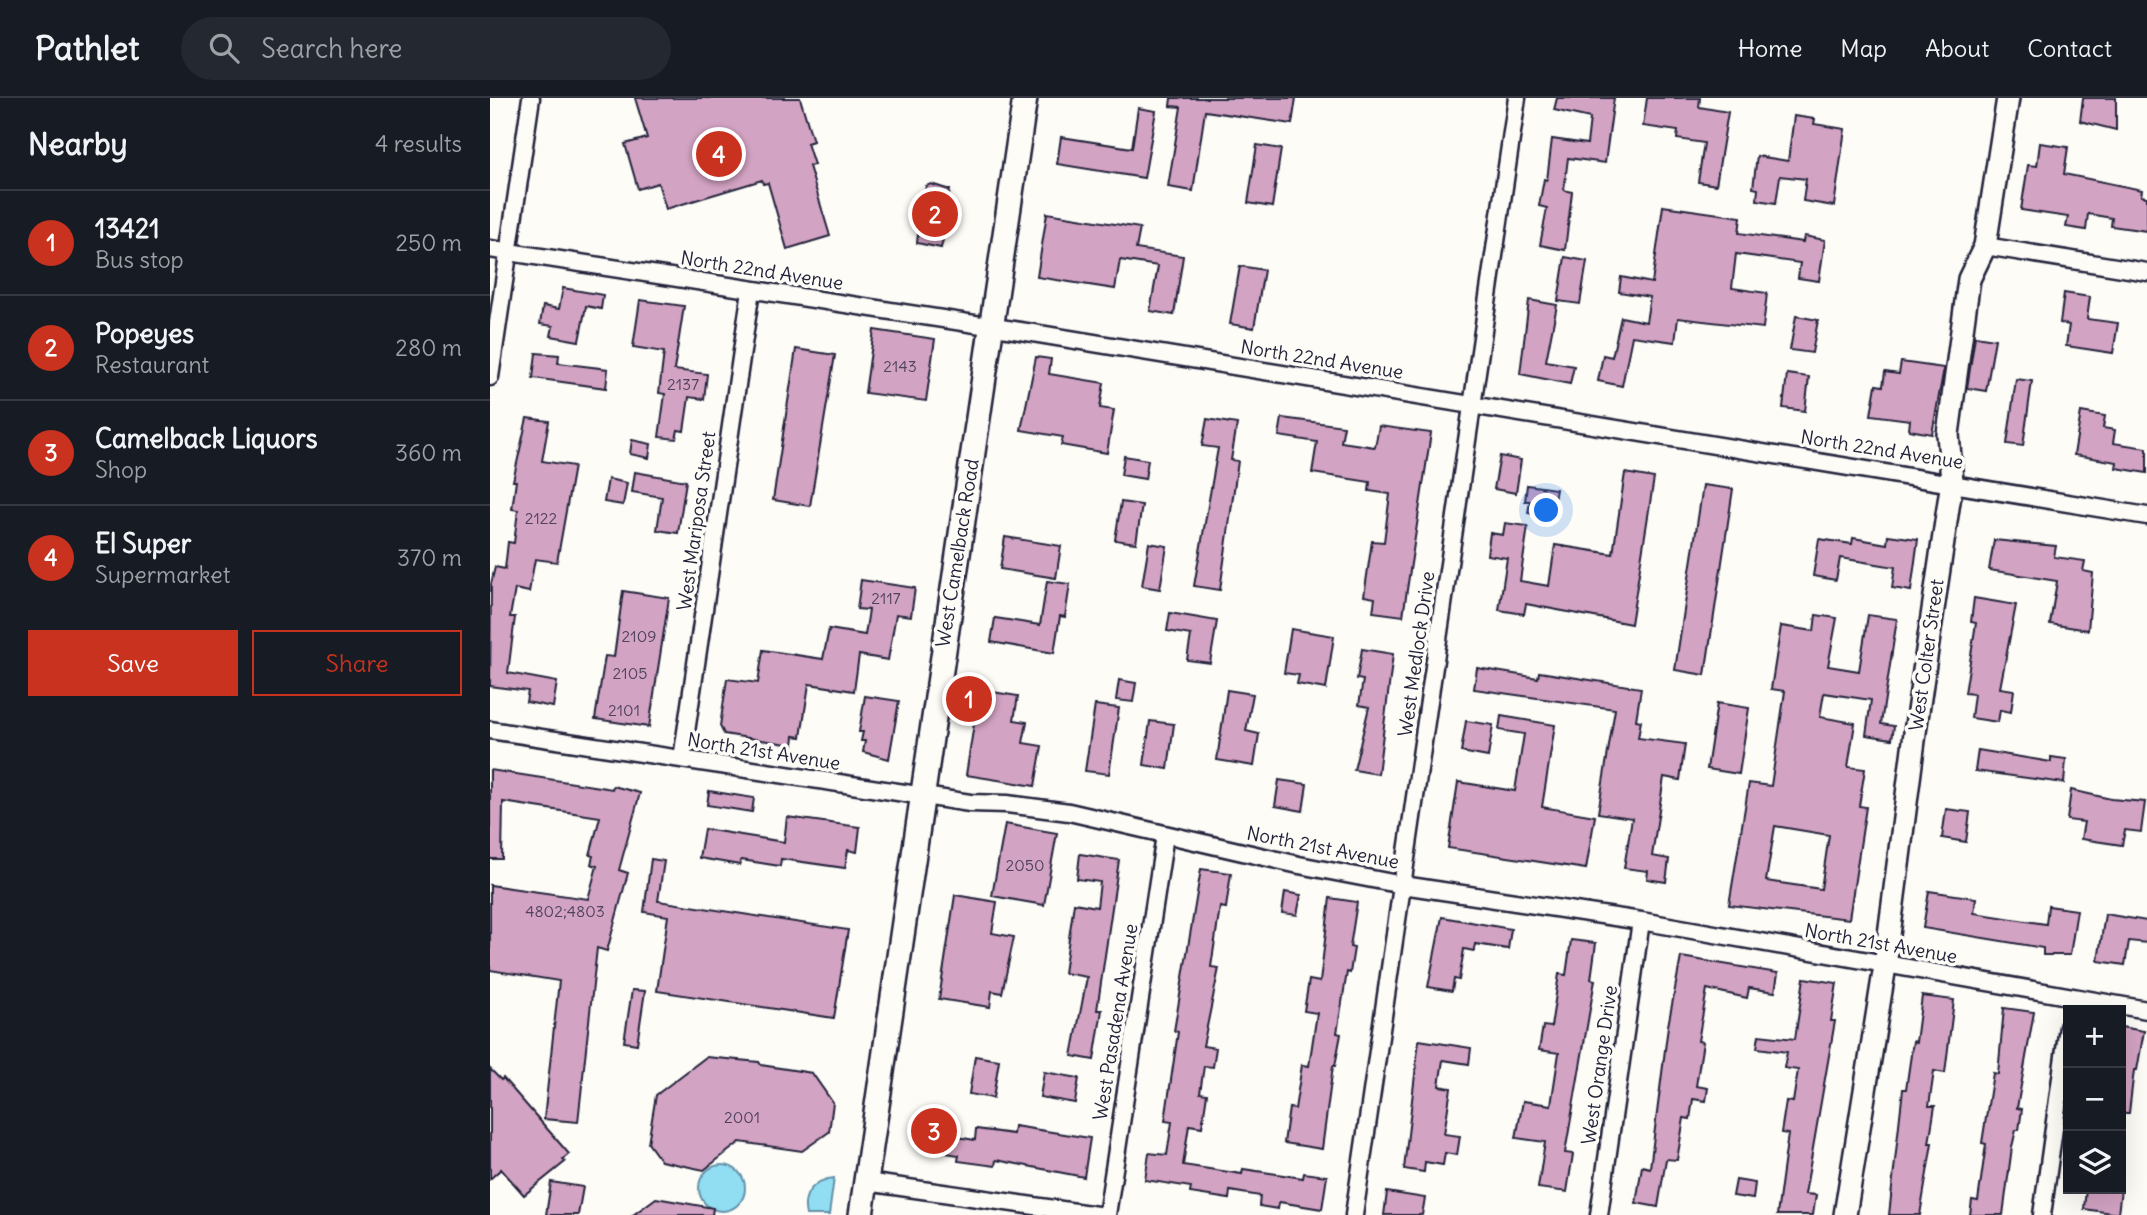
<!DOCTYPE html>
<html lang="en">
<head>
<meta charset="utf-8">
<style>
  body { margin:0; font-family:Delius,sans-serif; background:#242831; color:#f1f3f6 }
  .controls { position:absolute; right:21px; bottom:21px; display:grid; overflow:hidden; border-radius:0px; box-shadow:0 7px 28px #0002 }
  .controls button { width:63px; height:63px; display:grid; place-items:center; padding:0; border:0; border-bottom:2px solid #363941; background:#171b24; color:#f1f3f6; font:35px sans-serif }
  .you { position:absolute; left:1057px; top:413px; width:24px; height:24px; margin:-18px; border:5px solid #fff; border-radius:50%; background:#1a73e8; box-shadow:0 0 0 10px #1a73e833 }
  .badge { display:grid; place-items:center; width:46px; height:46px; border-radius:50%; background:#c8321e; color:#fff; font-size:23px; font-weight:700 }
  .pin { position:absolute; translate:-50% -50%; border:4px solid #fff; box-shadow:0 2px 7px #0006 }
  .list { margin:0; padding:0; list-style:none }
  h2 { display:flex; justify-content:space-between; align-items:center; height:91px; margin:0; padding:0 28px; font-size:30px }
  h2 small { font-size:23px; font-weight:400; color:#9ea1a6 }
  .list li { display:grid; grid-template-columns:46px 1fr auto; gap:21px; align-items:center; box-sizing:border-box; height:105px; padding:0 28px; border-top:2px solid #363941 }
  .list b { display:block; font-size:26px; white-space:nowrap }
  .list p { margin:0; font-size:23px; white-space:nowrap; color:#9ea1a6 }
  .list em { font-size:23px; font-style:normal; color:#9ea1a6 }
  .actions { display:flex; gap:14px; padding:21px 28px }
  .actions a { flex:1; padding:16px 0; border:2px solid #c8321e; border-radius:0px; text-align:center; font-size:24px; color:#c8321e }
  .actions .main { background:#c8321e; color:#fff }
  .icon { flex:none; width:38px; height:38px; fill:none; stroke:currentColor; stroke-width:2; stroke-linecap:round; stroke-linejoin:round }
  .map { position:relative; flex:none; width:1657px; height:1117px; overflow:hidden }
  header { display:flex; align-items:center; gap:42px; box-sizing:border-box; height:98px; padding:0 35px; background:#171b24; border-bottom:2px solid #363941 }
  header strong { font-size:33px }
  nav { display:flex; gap:38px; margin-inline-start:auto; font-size:24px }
  .search { width:490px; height:63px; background:#242831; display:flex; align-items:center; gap:18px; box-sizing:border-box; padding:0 24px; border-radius:38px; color:#9ea1a6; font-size:26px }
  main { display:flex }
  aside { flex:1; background:#171b24 }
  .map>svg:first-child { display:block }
  .water { fill:#91ddf2; stroke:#6592a9; stroke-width:2 }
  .building { fill:#d3a3c3; stroke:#22223b; stroke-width:2; fill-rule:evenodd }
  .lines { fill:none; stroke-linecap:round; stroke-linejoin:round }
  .street-casing { stroke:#22223b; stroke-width:21 }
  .secondary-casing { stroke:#22223b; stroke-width:26 }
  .primary-casing { stroke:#22223b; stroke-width:28 }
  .street { stroke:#fdfcf7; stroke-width:16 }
  .secondary { stroke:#fdfcf7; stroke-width:21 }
  .primary { stroke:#fdfcf7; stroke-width:23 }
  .labels { text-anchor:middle; stroke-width:7; stroke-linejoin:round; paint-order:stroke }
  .number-label { font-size:16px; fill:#4e425d }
  .street-label { font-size:19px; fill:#22223b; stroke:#fdfcf7 }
</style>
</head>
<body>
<header>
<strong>Pathlet</strong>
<div class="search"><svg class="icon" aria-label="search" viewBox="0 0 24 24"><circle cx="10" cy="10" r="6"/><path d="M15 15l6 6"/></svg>Search here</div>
<nav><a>Home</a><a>Map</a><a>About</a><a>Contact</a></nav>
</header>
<main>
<aside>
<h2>Nearby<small>4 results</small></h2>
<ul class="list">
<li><span class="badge">1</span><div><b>13421</b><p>Bus stop</p></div><em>250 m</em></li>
<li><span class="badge">2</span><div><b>Popeyes</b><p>Restaurant</p></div><em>280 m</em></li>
<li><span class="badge">3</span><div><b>Camelback Liquors</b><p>Shop</p></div><em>360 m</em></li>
<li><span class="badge">4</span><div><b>El Super</b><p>Supermarket</p></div><em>370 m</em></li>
</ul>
<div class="actions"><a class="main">Save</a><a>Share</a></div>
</aside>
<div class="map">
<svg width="1657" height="1117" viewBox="0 0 1657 1117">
  <rect width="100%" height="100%" fill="#fdfcf7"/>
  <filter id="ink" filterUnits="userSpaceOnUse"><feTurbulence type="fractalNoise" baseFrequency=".0143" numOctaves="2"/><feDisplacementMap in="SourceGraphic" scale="14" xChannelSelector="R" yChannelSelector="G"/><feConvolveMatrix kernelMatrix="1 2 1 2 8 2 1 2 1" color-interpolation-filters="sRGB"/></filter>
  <g filter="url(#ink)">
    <path class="water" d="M209 1090a23 23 0 1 1 46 0a23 23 0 1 1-46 0Z
      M344,1080L339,1117H316C311,1096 324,1082 344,1080Z"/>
    <path class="building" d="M145,0H310L323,43L317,45L324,67L319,68L340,138L297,151L278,85L273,86L272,82L176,111L168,85L148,91L135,46L157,40Z
      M681,0H806L802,26L715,13L703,93L678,89L691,9L680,8Z
      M1067,0H1124L1115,65L1078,60L1074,92L1082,94L1075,152L1050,147L1057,110L1049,108L1054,81L1057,82L1062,41L1097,46L1100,20L1064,12Z
      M1157,0H1210L1209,9L1238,14L1226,87L1208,84L1214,45L1187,41L1188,33L1153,28Z
      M1593,0H1626V32L1590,23Z
      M648,10L666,13L654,80L567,66L571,39L642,50Z
      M1304,18L1325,21L1324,26L1355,31L1344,108L1313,103L1316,81L1290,78L1286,105L1267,102L1268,91L1263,90L1267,58L1298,63Z
      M1550,45L1578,49L1574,76L1652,92L1651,98L1657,99V133L1621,128L1622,120L1598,116L1596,132L1576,129L1578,119L1531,112L1538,67L1547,68Z
      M767,47L791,51L782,109L758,105Z
      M441,86L460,92L458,103L462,104L451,150L427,145L431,110L436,88Z
      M1173,108L1251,119L1249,135L1313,144L1314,138L1335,142L1329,183L1308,180L1310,165L1246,156L1242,190L1277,195L1273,230L1188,220L1185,244L1142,238L1132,288L1108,283L1113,257L1122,259L1131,219L1156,224L1160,199L1129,194L1131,179L1162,185Z
      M557,115L650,130L646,151L693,158L684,217L660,213L668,168L630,162L625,191L547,179Z
      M1075,159L1097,163L1090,206L1068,203Z
      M750,168L774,172L764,230L740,226Z
      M73,190L113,197L111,211L96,208L89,243L61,238L63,228L50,226L53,208L69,211Z
      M1574,195L1600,199L1597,221L1628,225L1623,255L1576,248L1579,227L1570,225Z
      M150,202L194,208L184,272L217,276L214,301L199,299L194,333L188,332L186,341L169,339L175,296L169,295L174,254L143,249Z
      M1039,202L1067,207L1056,263L1084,268L1080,286L1030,276Z
      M1306,218L1328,222L1322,255L1300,252Z
      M384,232L445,241L436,303L375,295Z
      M1485,238L1505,241L1496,293L1477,290Z
      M306,251L345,257L320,408L283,402Z
      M46,255L69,257L68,265L118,271L116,290L43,280Z
      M546,259L561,261L559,276L614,285L610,310L624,312L617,355L571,347L573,339L531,332Z
      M1411,264L1454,270L1442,336L1419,332L1420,322L1381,317L1386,287L1393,288L1395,274L1409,276Z
      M1297,276L1319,279L1315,313L1293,310Z
      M1526,281L1542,283L1533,348L1517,346Z
      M1591,314L1615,318L1613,330L1625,332L1623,345L1657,350V375L1626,370L1627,364L1584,357Z
      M37,320L59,323L52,363L84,368L67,464L45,461L39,494L25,491L20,519H25L18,575L67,584L63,609L36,604L38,593L0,588L1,486L5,469L15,471L18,444L24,445L28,412L22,411L26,383H23Z
      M792,320L854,328L851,344L885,349L889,328L941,335L913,518L883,514L885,500L874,498L882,443L894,444L900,396L879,393L880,384L822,375L827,344L789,338Z
      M717,321L747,326L741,362L748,363L730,492L704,488L728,350L712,348Z
      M142,342L161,346L159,360L140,356Z
      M634,358L658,362L655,381L631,377Z
      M1010,358L1031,362L1026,395L1004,391Z
      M145,374L196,383L188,435L167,432L172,399L142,394Z
      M1135,375L1164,380L1141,526L1036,506L1034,516L1009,512L1017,460L997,457L1000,435L1013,437L1015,425L1038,428L1030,483L1059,488L1065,447L1123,456Z
      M118,381L137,385L133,407L114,404Z
      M1037,387L1066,391L1061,419L1038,415L1040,403H1035Z
      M1213,387L1243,391L1215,577L1185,572Z
      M631,404L652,407L646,445L625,442Z
      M1398,437L1428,441L1421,493L1402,490L1405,469L1350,460L1346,482L1323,478L1329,441L1362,446L1363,440L1397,446Z
      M515,439L571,448L566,480L510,471Z
      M1504,442L1566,448L1564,459L1595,463L1593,473L1603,475L1598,532L1560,526L1567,483L1499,472Z
      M659,445L677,448L670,491L652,488Z
      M371,482L425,490L421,518L406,516L398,562L369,557L364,593L319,586L311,639L304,638L303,647L234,636L230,628L237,581L268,585L273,552L333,561L339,531L375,537L379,512L367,511Z
      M557,483L580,486L575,519L570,518L564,555L501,544L505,520L550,527Z
      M133,493L179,500L159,629L105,621L115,558L124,559Z
      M1484,500L1526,507L1510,590L1524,592L1521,614L1510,612L1508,624L1481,620L1484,596L1475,595L1486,525L1481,524Z
      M680,515L727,523L720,565L697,562L701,537L677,533Z
      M1326,517L1347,520L1338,568L1369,573L1378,517L1407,521L1391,626L1404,628L1402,641L1376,637L1381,602L1334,595L1330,619L1365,625L1358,669L1375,671L1369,708L1376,709L1359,821L1239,807L1259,685L1281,688L1295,593L1281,591L1291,528L1324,533ZM1285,728L1339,737L1331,791L1276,783Z
      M801,531L844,538L836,591L807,586L809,577L794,575Z
      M872,551L903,556L888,676L864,672L879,609L869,607L873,582L867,581Z
      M987,570L1048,580L1049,574L1151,590L1146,622L1151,623L1148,640L1195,646L1190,682L1174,679L1162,758L1179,761L1176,784L1157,781L1158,773L1134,770L1142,720L1108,715L1125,611L984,591Z
      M629,582L646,585L643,604L626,602Z
      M490,592L528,598L524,622L537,624L533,645L552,648L545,688L476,677L486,613L476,611L478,599L488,600Z
      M737,592L763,596L756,633L769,636L764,668L727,662Z
      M375,598L409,603L399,661L373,654L375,643H371L373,634H369Z
      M1227,605L1259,610L1249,676L1217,671Z
      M605,607L629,610L619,676L595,673Z
      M1011,618L1065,627L1052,709L1105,718L1096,771L958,750L968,684L1025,693L1034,636L1009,632Z
      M660,623L684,626L678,671L654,667Z
      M976,623L1003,627L998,659L971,654Z
      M1488,652L1561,664V659L1576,661L1574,685L1485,673Z
      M0,672L122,691L123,688L150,695L129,772L138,775L117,853L107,850L88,1024L54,1021L69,883L0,872V787L98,801L107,768L101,766L103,758L100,757L110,719L13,704L12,761H0Z
      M789,682L817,686L813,713L785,708Z
      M1581,692L1621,701L1655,704L1651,734L1635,732L1632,747L1591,741L1594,724L1577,722Z
      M219,693L264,700L262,714L217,707Z
      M1456,711L1480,714L1476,744L1452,740Z
      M297,719L370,729L367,754L358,752L355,770L291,761L290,768L251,762L250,767L209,760L214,731L294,744Z
      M515,726L567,735L554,807L502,798Z
      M590,756L629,762L607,912H612L604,962L582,958L597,879L574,875L584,805L607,809L610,784L587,781Z
      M161,761L174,763L168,803L358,832L344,920L167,893L178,818L154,814Z
      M711,771L741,775L736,810L730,809L721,869L729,870L713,948L726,950L723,969L714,968L710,995L717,996L712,1029L699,1027L693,1067L752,1076L753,1071L813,1080L814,1075L837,1078L832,1111L789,1104L788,1111L769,1108L770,1098L740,1093L739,1101L700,1095L701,1089L655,1082L659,1055L677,1057L682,1024L675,1023L688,934L684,933Z
      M1439,793L1486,800L1484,815L1556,826L1558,808L1587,812L1580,857H1553V850L1433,830Z
      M795,794L811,797L807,817L792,815Z
      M465,797L507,804L502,835L524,839L512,895L502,893L500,909L449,901Z
      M840,800L867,804L860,849L864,850L860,875L857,874L847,935L851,936L845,968H843L832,1051L794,1045L799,1010L805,1011L812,967L819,968L827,915L814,913L819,882L830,884Z
      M1615,816L1657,823V845L1639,843L1635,867L1608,863Z
      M952,819L1021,831L1018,851L985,846L984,853L974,851L969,882L964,881L962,893L938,889Z
      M1081,842L1106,845L1101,881L1105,882L1075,1055L1083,1056L1077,1094L1048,1090L1055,1044L1026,1040L1033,1003L1061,1007L1069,955L1049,952L1053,928L1061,929L1069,876L1076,877Z
      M1191,859L1288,875L1285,894L1259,890L1257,900L1217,891L1208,943L1213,944L1206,988L1218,990L1216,1003L1203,1001L1200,1021L1194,1020L1187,1062L1176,1061L1168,1109L1146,1105L1152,1068L1160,1070L1178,928Z
      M1314,880L1347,885L1341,923H1345L1315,1096L1326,1097L1323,1117H1287L1298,1036L1291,1035L1296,1003L1303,1004L1308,972L1294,970L1297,954L1267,950L1269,937L1305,941Z
      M142,892L155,893L147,946L134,944Z
      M1432,898L1464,902L1455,975L1444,973L1439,1008H1445L1439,1045H1442L1430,1117H1399L1413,991H1416L1423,943L1426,944Z
      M1514,910L1544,914L1527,1010L1532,1011L1529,1032H1526L1522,1049L1513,1117H1480L1482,1102L1488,1103L1496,1046L1492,1045L1503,975L1508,976Z
      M1631,929L1654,933L1647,972H1644L1639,1015H1631Z
      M929,942L981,950L979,966L953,962L949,988L961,990L954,1036L970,1038L967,1057L955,1055L953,1067L935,1064L934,1074L914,1071Z
      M485,958L509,962L503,1000L479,996Z
      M216,959L269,964L271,967L322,975L343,1005L339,1034L312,1053L250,1044L214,1072L171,1063L158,1045L166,997Z
      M0,971L11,982L13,980L79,1056L73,1061L75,1064L34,1097L11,1071L0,1081Z
      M554,974L589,980L585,1005L550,999Z
      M435,1012L458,1015L455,1037L485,1042L486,1031L523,1036L524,1028L600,1040L594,1079L506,1062L505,1068L468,1063L469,1057L429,1051Z
      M1246,1082L1265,1085L1263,1101L1243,1098Z
      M61,1084L93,1089L88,1117H56Z
      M1596,1091H1631L1628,1116L1594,1111Z
      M897,1094L935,1100L932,1117H894Z
      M166,1100L223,1110L222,1117H143Z"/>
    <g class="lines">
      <defs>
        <path id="street" d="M1495,148L1657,174
          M0,151L543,235L1657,418
          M0,279L41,0
          M0,632L480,705L517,706L579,714L809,767L913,787L1151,823L1657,912
          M192,661L261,192
          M376,1084L607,1117
          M617,1117L675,737
          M864,1117L1027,0
          M1109,1117L1151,823
          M1552,1117L1578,929"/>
        <path id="secondary" d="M1355,1117L1395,868L1426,627L1462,383L1458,336L1479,181L1495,148L1518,0"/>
        <path id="primary" d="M371,1117L535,0"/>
      </defs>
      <use href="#street" class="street-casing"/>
      <use href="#secondary" class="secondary-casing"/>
      <use href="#primary" class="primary-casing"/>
      <use href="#street" class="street"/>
      <use href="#secondary" class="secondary"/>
      <use href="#primary" class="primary"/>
    </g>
  </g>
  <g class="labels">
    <g class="number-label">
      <text x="410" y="274">2143</text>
      <text x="193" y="292">2137</text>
      <text x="51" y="426">2122</text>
      <text x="396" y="506">2117</text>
      <text x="149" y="544">2109</text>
      <text x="140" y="581">2105</text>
      <text x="134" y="618">2101</text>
      <text x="535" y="773">2050</text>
      <text x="75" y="819">4802;4803</text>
      <text x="252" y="1025">2001</text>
    </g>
    <g class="street-label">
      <text transform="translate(272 172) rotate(9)" y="7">North 22nd Avenue</text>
      <text transform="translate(832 261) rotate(9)" y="7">North 22nd Avenue</text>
      <text transform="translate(1392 351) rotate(9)" y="7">North 22nd Avenue</text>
      <text transform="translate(206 423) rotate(-82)" y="7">West Mariposa Street</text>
      <text transform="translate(467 455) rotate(-81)" y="7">West Camelback Road</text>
      <text transform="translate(926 556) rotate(-82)" y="7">West Medlock Drive</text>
      <text transform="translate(1436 557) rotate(-82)" y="7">West Colter Street</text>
      <text transform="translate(274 653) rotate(9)" y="7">North 21st Avenue</text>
      <text transform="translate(833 749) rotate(11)" y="7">North 21st Avenue</text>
      <text transform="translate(1391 845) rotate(10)" y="7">North 21st Avenue</text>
      <text transform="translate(625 924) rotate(-81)" y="7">West Pasadena Avenue</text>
      <text transform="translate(1109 967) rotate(-82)" y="7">West Orange Drive</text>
    </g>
  </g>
</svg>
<div class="controls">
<button>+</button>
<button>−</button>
<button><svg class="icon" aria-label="layers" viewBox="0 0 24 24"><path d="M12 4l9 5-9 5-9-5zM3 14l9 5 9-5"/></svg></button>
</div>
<div class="you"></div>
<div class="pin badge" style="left:479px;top:601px">1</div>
<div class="pin badge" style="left:445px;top:116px">2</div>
<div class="pin badge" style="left:444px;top:1033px">3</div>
<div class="pin badge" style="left:229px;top:56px">4</div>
</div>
</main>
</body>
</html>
